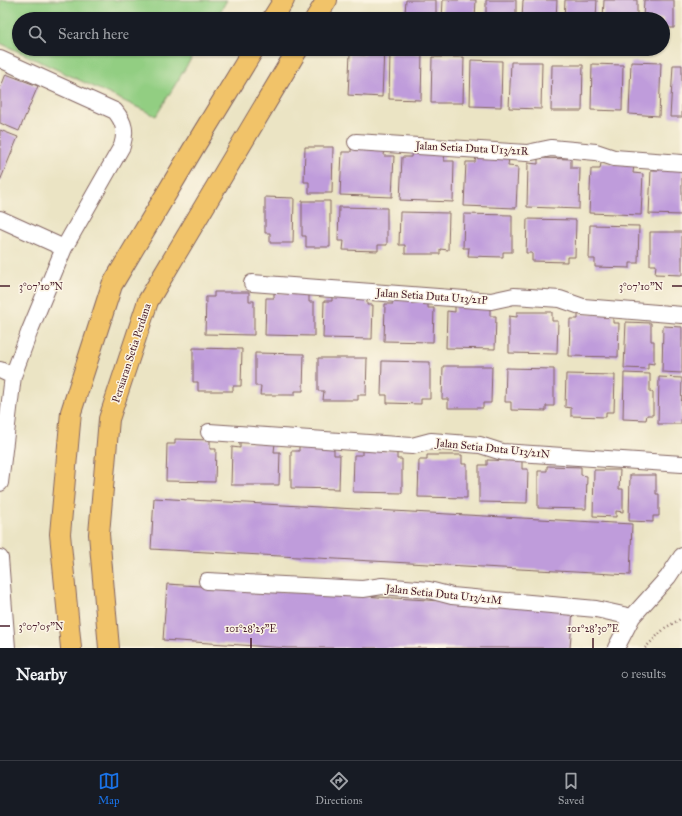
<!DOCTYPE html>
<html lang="en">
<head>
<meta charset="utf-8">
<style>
  body { margin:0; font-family:"IM FELL Great Primer",serif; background:#242831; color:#f1f3f6 }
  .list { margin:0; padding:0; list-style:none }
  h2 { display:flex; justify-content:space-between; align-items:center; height:52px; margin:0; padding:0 16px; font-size:17px }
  h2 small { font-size:13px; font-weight:400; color:#9ea1a6 }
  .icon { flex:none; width:22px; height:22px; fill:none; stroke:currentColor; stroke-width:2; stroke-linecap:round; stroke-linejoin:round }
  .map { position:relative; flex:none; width:682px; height:648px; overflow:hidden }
  .search { position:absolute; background:#171b24; box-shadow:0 1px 3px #0004; left:12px; right:12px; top:12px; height:44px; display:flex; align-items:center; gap:10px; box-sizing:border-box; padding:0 14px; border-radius:22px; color:#9ea1a6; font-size:15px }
  .sheet { height:112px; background:#171b24 }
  nav { display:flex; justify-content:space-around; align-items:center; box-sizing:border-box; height:56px; border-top:1px solid #363941; background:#171b24; font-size:11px; color:#9ea1a6 }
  nav a { display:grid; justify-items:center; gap:2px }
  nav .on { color:#1a73e8 }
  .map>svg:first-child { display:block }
  .green { fill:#92ce82; stroke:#6e7656 }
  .building { fill:#bf9cdb }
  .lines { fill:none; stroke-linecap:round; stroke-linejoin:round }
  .minor-casing { stroke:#826461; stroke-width:18 }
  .major-casing { stroke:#826461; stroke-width:22 }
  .path { stroke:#826461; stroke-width:2.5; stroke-dasharray:1 3; stroke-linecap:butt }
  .minor { stroke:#fff; stroke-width:16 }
  .major { stroke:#f1c369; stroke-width:20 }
  .ticks { fill:none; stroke:#4a1f2b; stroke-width:1.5 }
  .labels { text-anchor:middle; stroke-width:3; stroke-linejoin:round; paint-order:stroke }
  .street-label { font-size:11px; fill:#4a1f2b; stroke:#fcf5e5 }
  .ticks-label { font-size:10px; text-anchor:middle; fill:#4a1f2b; stroke:#fcf5e5; stroke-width:3; stroke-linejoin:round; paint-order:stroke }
</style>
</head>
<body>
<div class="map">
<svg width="682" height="648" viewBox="0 0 682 648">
  <rect width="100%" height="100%" fill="#fcf5e5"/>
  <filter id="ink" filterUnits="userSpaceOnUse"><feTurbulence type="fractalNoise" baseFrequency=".025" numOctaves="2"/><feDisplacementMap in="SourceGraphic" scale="8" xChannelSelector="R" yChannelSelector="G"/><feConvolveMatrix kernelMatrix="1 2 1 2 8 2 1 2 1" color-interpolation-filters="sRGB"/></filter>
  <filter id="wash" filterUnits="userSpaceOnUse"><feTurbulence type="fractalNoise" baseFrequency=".012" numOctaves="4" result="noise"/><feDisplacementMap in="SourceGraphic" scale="16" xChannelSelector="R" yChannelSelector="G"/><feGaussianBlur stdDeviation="0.9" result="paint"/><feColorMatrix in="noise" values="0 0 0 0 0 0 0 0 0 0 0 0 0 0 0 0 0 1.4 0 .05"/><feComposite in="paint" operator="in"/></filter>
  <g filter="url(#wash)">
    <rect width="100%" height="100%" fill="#ebe4c4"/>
    <path class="green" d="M0,0H227L216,19H19V49H197L156,116L0,43Z"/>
    <g id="blocks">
      <path class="building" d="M406,0H436V14L405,13Z
        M443,0H476L475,19H442Z
        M486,0H516V19H486Z
        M523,0H557L556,19H522Z
        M565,0H597L596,19H564Z
        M604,0H637V19H603Z
        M644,0H674V28H663V19H643Z
        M366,49H384L382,97L348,95L350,54L365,55Z
        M390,53L422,54L421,100L389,99Z
        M432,57H464L463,103H431Z
        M471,60L502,61L501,107L470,106Z
        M511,62H542L541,109L509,108Z
        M631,62L661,63L659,116L629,114Z
        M592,64L623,65L622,111L591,110Z
        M552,65H583L582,111H551Z
        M673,65H682V117H670Z
        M6,74L38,86L19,131L0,123V89Z
        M0,130L18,137L0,181Z
        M351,146L385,147L384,156H394L392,197L340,195L342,152H351Z
        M305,147H333L332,193H309V182H304Z
        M412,151L445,152L444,161H454L453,202L400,200L402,157H411Z
        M476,156L509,158L508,166L518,167L516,208L464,206L466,162H475Z
        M538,158L571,159V168H580L579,209L527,207L528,163L538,164Z
        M601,163L634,164L633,173L643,174L641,215L589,213L591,169H600Z
        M660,164L682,165V215L649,214L651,170H660Z
        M265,197L294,198L293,243H270V233H265Z
        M302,201H330V247H306V236H302Z
        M339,207L387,208V245H378V251L343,250L344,241H338Z
        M400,212L449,213L448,250L440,249V254H405V245H399Z
        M464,214L512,215V252H503V257L468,256L469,248H463Z
        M527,219L576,220L575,257H567V262L532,261V253H526Z
        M590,225L639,226L638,263H630V268L595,267V259H589Z
        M650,232H682V275L655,274L656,265H650Z
        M214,292H249V301H254V335L205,334L206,297H214Z
        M274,293H309V302H314V336L265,335L266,298H274Z
        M332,296L367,297V305H373L372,339L323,338L324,301H332Z
        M393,299L428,300V308H434L433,342L384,341L385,304H393Z
        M455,306L490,307V316H496L495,349L446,348L447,311L455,312Z
        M517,312H552V321H558L557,354L509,353V316L517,317Z
        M578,314H613V323H619L618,357L569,356L570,319H578Z
        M626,322L651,323V341H654V364L648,363V369L624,368Z
        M663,326L682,327V373L662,372Z
        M193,348L242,349L241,386H233V391H198V382H193Z
        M255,353L304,354L303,391H295V395H260L261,386H255Z
        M318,358H367L366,395H358V400H323L324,391H318Z
        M382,361L430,362V399H421V404L387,403V395H381Z
        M443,366H492L491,403H483V408H448V399H442Z
        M506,368L554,369V406H546V411L511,410V402H505Z
        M624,373L650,374V392H653V415H647L646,420L623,419Z
        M566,374L615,375L614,412H606V417L571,416V408L565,407Z
        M659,377L682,378L681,424H658Z
        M175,439L210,440V449H216L215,482L166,481L167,444H175Z
        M240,442L275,443L274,452H280L279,485H231L232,447L240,448Z
        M299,446L334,447V455H340L339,489L291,488V451H299Z
        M362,450L397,451V459H402V493L353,492L354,455H362Z
        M427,455H462V464H467V498L418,497L419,460H427Z
        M487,460L522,461V469H528L527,503L479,502V465H487Z
        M547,466L581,467V475L587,476L586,509L538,508V471H547Z
        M594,470H620L619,489H623V512L616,511V517L593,516Z
        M630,475H656V494H659V516H653V522L629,521Z
        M154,498L632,524L630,575L151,549Z
        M167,584L573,609L570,648H287L163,640Z"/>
    </g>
  </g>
  <g filter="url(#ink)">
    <use href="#blocks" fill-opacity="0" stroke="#826461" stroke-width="1"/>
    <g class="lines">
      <defs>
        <path id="minor" d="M0,59L115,111C125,123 126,132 122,146L64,248L30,330L13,376L0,483
          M356,142L527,153L551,148L596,152L614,158L682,163
          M0,219L64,248
          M252,283L491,301L514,296L560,299L583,307L682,315
          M0,370L13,376
          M209,432L412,446L431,441L480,445L502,452L682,464
          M0,558L7,648
          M207,581L363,589L382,586L429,590L452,596L596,609L632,617
          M616,648L632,617L668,577L682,556"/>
        <path id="major" d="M272,19L284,0
          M315,19L327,0
          M71,648L60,534L71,412L112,285L193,149L254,49
          M109,648L99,534L109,419L148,301L298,49"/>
      </defs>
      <use href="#minor" class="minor-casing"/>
      <use href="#major" class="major-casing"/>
      <path class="path" d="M645,648L665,628L682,618"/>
      <use href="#minor" class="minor"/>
      <use href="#major" class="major"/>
    </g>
  </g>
  <path class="ticks" d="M0,286H10M672,286H682M0,626H10M251,638V648M593,638V648"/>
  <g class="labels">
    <g class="street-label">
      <text transform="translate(472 148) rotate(3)" y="4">Jalan Setia Duta U13/21R</text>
      <text transform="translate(432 296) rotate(4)" y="4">Jalan Setia Duta U13/21P</text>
      <text transform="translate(131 353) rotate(-72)" y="4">Persiaran Setia Perdana</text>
      <text transform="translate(493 448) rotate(6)" y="4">Jalan Setia Duta U13/21N</text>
      <text transform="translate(444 594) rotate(6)" y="4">Jalan Setia Duta U13/21M</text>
    </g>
  </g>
  <g class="ticks-label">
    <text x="41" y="290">3°07'10"N</text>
    <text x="641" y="290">3°07'10"N</text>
    <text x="41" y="630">3°07'05"N</text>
    <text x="251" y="632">101°28'25"E</text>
    <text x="593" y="632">101°28'30"E</text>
  </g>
</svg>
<div class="search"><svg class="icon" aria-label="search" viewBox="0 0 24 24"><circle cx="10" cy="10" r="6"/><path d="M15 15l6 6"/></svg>Search here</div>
</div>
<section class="sheet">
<h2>Nearby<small>0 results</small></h2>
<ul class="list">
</ul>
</section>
<nav>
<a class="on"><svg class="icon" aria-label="map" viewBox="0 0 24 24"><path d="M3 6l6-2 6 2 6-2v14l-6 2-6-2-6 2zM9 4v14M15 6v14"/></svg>Map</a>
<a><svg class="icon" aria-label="directions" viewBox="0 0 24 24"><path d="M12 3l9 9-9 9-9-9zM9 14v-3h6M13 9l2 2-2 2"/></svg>Directions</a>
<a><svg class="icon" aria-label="saved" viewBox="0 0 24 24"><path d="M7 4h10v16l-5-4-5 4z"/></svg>Saved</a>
</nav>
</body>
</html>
